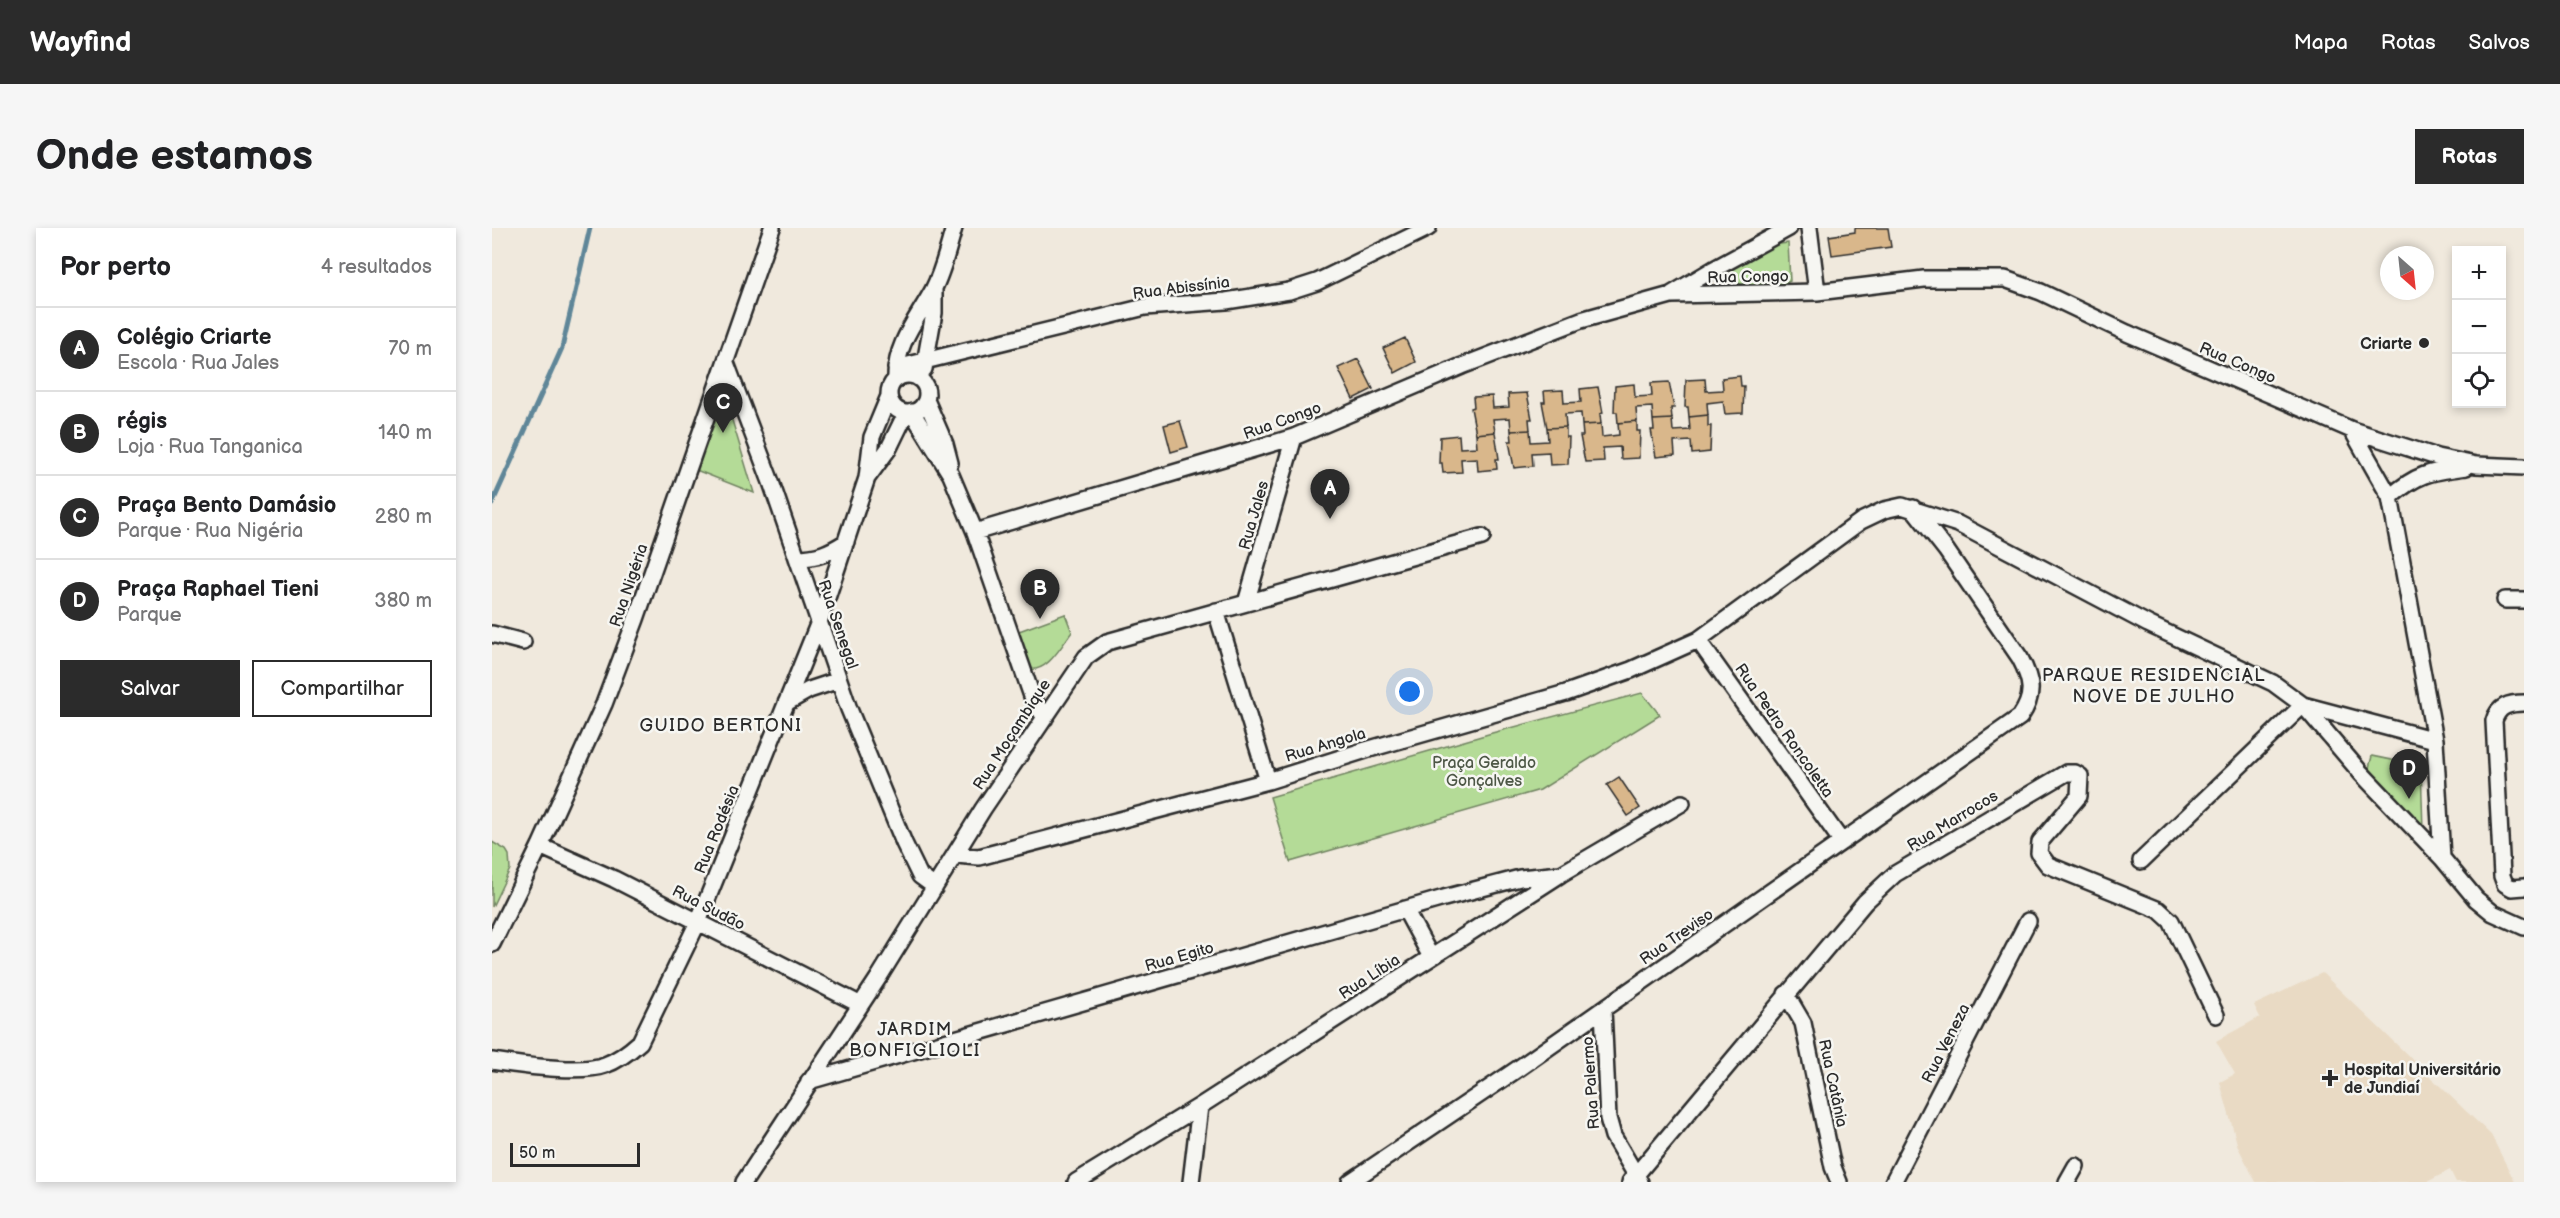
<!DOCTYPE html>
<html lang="pt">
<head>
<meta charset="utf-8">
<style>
  body { margin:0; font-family:"Balsamiq Sans",sans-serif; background:#f6f6f6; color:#202124 }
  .controls { position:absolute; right:18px; top:18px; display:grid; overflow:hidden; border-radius:0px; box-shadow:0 3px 9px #0003 }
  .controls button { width:54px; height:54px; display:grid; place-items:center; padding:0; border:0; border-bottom:2px solid #e0e0e0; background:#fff; color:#202124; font:30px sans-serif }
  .compass { position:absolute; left:1888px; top:18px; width:54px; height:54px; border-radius:50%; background:#fff; box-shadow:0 3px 9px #0003; rotate:153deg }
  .scale { position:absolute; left:18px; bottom:15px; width:130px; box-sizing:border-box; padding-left:6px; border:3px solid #2b2b2b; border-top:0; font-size:16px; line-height:21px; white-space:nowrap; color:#2b2b2b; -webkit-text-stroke:4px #f6f6f2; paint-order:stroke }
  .you { position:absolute; left:918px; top:464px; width:21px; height:21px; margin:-15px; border:4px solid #fff; border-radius:50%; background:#1a73e8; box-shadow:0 0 0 9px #1a73e833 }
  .badge { display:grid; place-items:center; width:39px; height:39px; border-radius:50%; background:#2b2b2b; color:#fff; font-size:20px; font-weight:700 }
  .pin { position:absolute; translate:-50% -50px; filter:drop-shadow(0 2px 3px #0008) }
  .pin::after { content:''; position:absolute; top:32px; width:21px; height:18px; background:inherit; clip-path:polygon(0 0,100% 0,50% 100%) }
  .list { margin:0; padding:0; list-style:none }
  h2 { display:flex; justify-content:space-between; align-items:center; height:78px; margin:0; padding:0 24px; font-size:26px }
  h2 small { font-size:20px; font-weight:400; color:#757577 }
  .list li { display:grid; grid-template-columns:39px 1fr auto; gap:18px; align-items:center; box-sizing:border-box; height:84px; padding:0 24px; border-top:2px solid #e0e0e0 }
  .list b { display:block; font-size:22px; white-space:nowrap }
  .list p { margin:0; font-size:20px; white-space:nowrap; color:#757577 }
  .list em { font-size:20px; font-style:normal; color:#757577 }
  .actions { display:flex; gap:12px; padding:18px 24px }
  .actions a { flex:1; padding:14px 0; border:2px solid #2b2b2b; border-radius:0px; text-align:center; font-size:21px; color:#2b2b2b }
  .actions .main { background:#2b2b2b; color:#fff }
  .icon { flex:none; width:33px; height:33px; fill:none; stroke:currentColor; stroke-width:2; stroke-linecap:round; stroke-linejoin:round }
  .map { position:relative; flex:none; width:2032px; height:954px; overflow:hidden; border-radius:0px }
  header { display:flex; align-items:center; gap:36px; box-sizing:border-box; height:84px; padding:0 30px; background:#2b2b2b; color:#fff }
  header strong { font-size:28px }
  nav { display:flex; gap:33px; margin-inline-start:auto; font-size:21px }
  .intro { display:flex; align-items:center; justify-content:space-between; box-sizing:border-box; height:144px; padding:0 36px }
  h1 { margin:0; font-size:42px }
  .button { padding:15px 27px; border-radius:0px; background:#2b2b2b; color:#fff; font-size:21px; font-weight:700 }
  main { display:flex; gap:36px; padding:0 36px }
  aside { flex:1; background:#fff; border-radius:0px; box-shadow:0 3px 9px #0003 }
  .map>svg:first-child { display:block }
  .built { fill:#e9dac4 }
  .green { fill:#b4db97; stroke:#708361; stroke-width:1.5 }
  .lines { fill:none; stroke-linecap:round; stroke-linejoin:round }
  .stream { stroke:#5e8698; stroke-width:5 }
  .building { fill:#d9b78b; stroke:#2b2b2b; stroke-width:1.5 }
  .street-casing { stroke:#2b2b2b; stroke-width:20 }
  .street { stroke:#f6f6f2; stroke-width:15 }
  .poi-dot { fill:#2b2b2b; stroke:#f6f6f2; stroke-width:2 }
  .labels { text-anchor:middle; stroke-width:5; stroke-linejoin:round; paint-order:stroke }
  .street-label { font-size:16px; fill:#2b2b2b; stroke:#f6f6f2 }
  .poi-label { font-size:16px; font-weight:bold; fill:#2b2b2b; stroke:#f6f6f2; text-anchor:end }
  .park-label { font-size:16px; fill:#4d5746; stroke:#f6f6f2 }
  .neighbourhood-label { font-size:18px; letter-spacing:1.5px; fill:#2b2b2b; stroke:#f6f6f2 }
</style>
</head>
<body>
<header>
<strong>Wayfind</strong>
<nav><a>Mapa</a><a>Rotas</a><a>Salvos</a></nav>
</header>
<div class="intro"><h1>Onde estamos</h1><a class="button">Rotas</a></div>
<main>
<aside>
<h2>Por perto<small>4 resultados</small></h2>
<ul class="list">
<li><span class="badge">A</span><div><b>Colégio Criarte</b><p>Escola · Rua Jales</p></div><em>70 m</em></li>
<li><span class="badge">B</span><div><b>régis</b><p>Loja · Rua Tanganica</p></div><em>140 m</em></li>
<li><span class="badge">C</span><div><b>Praça Bento Damásio</b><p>Parque · Rua Nigéria</p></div><em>280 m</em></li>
<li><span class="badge">D</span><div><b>Praça Raphael Tieni</b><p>Parque</p></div><em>380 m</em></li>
</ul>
<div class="actions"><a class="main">Salvar</a><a>Compartilhar</a></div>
</aside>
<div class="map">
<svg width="2032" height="954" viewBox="0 0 2032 954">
  <rect width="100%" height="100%" fill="#f0e9dd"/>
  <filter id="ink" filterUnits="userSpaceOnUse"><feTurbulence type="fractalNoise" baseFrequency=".0167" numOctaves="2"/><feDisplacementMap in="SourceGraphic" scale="12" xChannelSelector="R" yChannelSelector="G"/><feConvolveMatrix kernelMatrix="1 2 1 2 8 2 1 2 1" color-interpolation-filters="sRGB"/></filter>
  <g filter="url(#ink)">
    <path class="built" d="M1830,745L1999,907L2023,954H1964L1958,942L1935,954H1764L1746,919L1728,854L1743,846L1724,813L1768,789L1762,777Z"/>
    <path class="green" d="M1296,15L1298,53C1274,64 1257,67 1238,48L1242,37L1281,17Z
      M233,169L262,265L204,242Z
      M573,386L580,404C569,418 555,446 535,441L519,406Z
      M1150,465L1168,487L1048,562L798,634L778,569L1000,505Z
      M1880,528L1929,538L1931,603L1877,540Z
      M0,614L14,622L17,627L18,641L0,679Z"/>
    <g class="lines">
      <path class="stream" d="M0,276L70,120L98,0"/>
    </g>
    <path class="building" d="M1363,0H1396L1399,19L1340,27L1337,8L1363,4Z
      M913,110L924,134L903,145L891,120Z
      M866,131L881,161L861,171L846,140Z
      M1248,148L1249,158H1252L1251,185L1233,186L1231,173L1215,175L1216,187L1197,189L1196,179H1193L1194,152L1213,151L1214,163L1231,162L1230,150Z
      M1177,154L1182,180H1179L1180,191L1161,192L1160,179L1144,180L1145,193L1126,195L1125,184H1122L1123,158L1142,156L1143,169L1160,168L1159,155Z
      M1106,159L1111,185L1108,186L1109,196L1090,197L1089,185L1073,186L1074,199L1055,200L1050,174H1053L1052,163L1071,162L1072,175L1089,174L1088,161Z
      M1035,165L1040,191H1037L1038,202L1019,203L1018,190L1001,191L1003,204L984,206L979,180L982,179L981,169L1000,168L1001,180L1017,179L1016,166Z
      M1216,187V198H1219L1218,224L1200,226L1199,213L1182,214L1183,227L1164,229L1159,202H1162L1161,192L1180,191L1181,203L1198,202L1197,189Z
      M688,193L696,219L679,224L672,197Z
      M1145,193V203H1148L1147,230L1129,231L1128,219L1111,220L1112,233L1093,234L1088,208H1091L1090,197L1109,196L1110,209L1127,207L1126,195Z
      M1074,199V209H1077L1076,236L1058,237L1057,224L1040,225L1041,238L1022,240L1017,213H1020L1019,203L1038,202L1039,214L1056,213L1055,200Z
      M1003,204L1007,231H1004L1005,241L986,243L985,230L969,231L970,244L951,245L950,235H947L948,209L967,207L968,220L985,219L984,206Z
      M1127,549L1148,580L1136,588L1115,557Z"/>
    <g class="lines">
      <defs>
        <path id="street" d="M1317,0L1325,64
          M1180,66L1222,41L1297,0
          M234,135L279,254L357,481L412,615L428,648L443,659
          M404,140L653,79L734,73L797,63L825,54L936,0
          M432,141L442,85V61
          M397 166a19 19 0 1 1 38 0a19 19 0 1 1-38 0Z
          M404,150C403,116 426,90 441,62C451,43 456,20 462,0
          M434,172L453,216L458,235
          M420,184L459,247L483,304L541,471L553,490
          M1860,202L1898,269L1943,512L1950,630
          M375,250L397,220L414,185
          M1898,269C1926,245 1938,244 1974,239
          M483,304L802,209L970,138L1089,92L1179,67L1325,64L1432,51H1513L1549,64L1635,105L1860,202L1945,229L1984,237L2032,239
          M305,330C325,330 337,325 354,314
          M2013,372H2032
          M754,375L802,209
          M724,383L776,553
          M0,406L31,414
          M1206,412L1350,614
          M294,475L317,462L347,452
          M2032,475C2017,475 2006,478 2002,493L2010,648L2013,656L2020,660L2032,659
          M1811,477L1943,512
          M48,618L122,651L367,776
          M464,627L487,629L776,553L874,522L1074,465L1139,442L1206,412L1369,293L1392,282L1410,278L1466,296L1656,396L1781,455L1811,477L1869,545L1950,630L1984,671L2001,685L2032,699
          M1649,633L1811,477
          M913,681L939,729
          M0,716L48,618L112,476L144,391L280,0
          M1294,766L1311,795L1341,939L1347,954
          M1111,781L1116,890L1121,908L1148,954
          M0,833C26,837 89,846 113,837C127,832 137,824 148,814L206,694L327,394L375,250L380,209L397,168
          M317,853L952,670L1028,650L1069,646
          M252,954L387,749L491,581L594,429L615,414L990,309
          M584,954L708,878L1069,646L1190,575
          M699,954L708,878
          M858,954L1027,840L1528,489C1543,467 1540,453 1528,430L1454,322L1421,280
          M1138,954L1373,674L1403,646L1574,545H1583L1588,548L1587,568L1548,614L1547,625L1556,637L1667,682L1679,693L1724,787
          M1401,954L1536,693
          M1575,954L1584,938"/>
      </defs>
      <use href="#street" class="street-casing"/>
      <use href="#street" class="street"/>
    </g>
  </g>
  <g class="poi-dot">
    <circle cx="1932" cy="115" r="6"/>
    <path d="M1835 841h6v6h6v6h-6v6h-6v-6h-6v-6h6z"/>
  </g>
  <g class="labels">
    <g class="street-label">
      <text transform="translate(1256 48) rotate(-1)" y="6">Rua Congo</text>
      <text transform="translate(689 59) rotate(-7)" y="6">Rua Abissínia</text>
      <text transform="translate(1746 134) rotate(23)" y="6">Rua Congo</text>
      <text transform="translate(790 192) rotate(-20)" y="6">Rua Congo</text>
      <text transform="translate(761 287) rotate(-74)" y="6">Rua Jales</text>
      <text transform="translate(136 357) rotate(-71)" y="6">Rua Nigéria</text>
      <text transform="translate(347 396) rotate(71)" y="6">Rua Senegal</text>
      <text transform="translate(1293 502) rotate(55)" y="6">Rua Pedro Roncoletta</text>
      <text transform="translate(519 506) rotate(-57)" y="6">Rua Moçambique</text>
      <text transform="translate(833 516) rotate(-17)" y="6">Rua Angola</text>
      <text transform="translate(1460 592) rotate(-31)" y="6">Rua Marrocos</text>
      <text transform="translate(224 601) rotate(-68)" y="6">Rua Rodésia</text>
      <text transform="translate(217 679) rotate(27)" y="6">Rua Sudão</text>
      <text transform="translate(1184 708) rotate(-35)" y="6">Rua Treviso</text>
      <text transform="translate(687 728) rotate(-16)" y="6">Rua Egito</text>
      <text transform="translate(877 748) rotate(-33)" y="6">Rua Líbia</text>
      <text transform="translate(1453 815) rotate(-63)" y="6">Rua Veneza</text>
      <text transform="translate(1098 855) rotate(-94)" y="6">Rua Palermo</text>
      <text transform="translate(1342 855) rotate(78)" y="6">Rua Catânia</text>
    </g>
    <g class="poi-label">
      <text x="1920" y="121">Criarte</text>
      <text x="1852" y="847" text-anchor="start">Hospital Universitário<tspan x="1852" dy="18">de Jundiaí</tspan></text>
    </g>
    <g class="park-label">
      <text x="992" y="540">Praça Geraldo<tspan x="992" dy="18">Gonçalves</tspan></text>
    </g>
    <g class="neighbourhood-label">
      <text x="1662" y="453">PARQUE RESIDENCIAL<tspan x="1662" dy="21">NOVE DE JULHO</tspan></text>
      <text x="229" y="503">GUIDO BERTONI</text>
      <text x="423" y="807">JARDIM<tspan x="423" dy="21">BONFIGLIOLI</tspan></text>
    </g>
  </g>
</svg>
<div class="controls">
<button>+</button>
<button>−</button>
<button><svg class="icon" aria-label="locate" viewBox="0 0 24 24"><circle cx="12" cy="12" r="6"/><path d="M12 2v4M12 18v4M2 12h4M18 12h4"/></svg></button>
</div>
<svg class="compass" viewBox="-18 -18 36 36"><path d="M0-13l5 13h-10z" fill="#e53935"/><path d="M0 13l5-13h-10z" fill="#757577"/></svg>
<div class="scale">50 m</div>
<div class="you"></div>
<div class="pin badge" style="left:838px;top:291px">A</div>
<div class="pin badge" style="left:548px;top:391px">B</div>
<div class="pin badge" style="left:231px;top:205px">C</div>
<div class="pin badge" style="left:1917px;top:571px">D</div>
</div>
</main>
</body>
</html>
